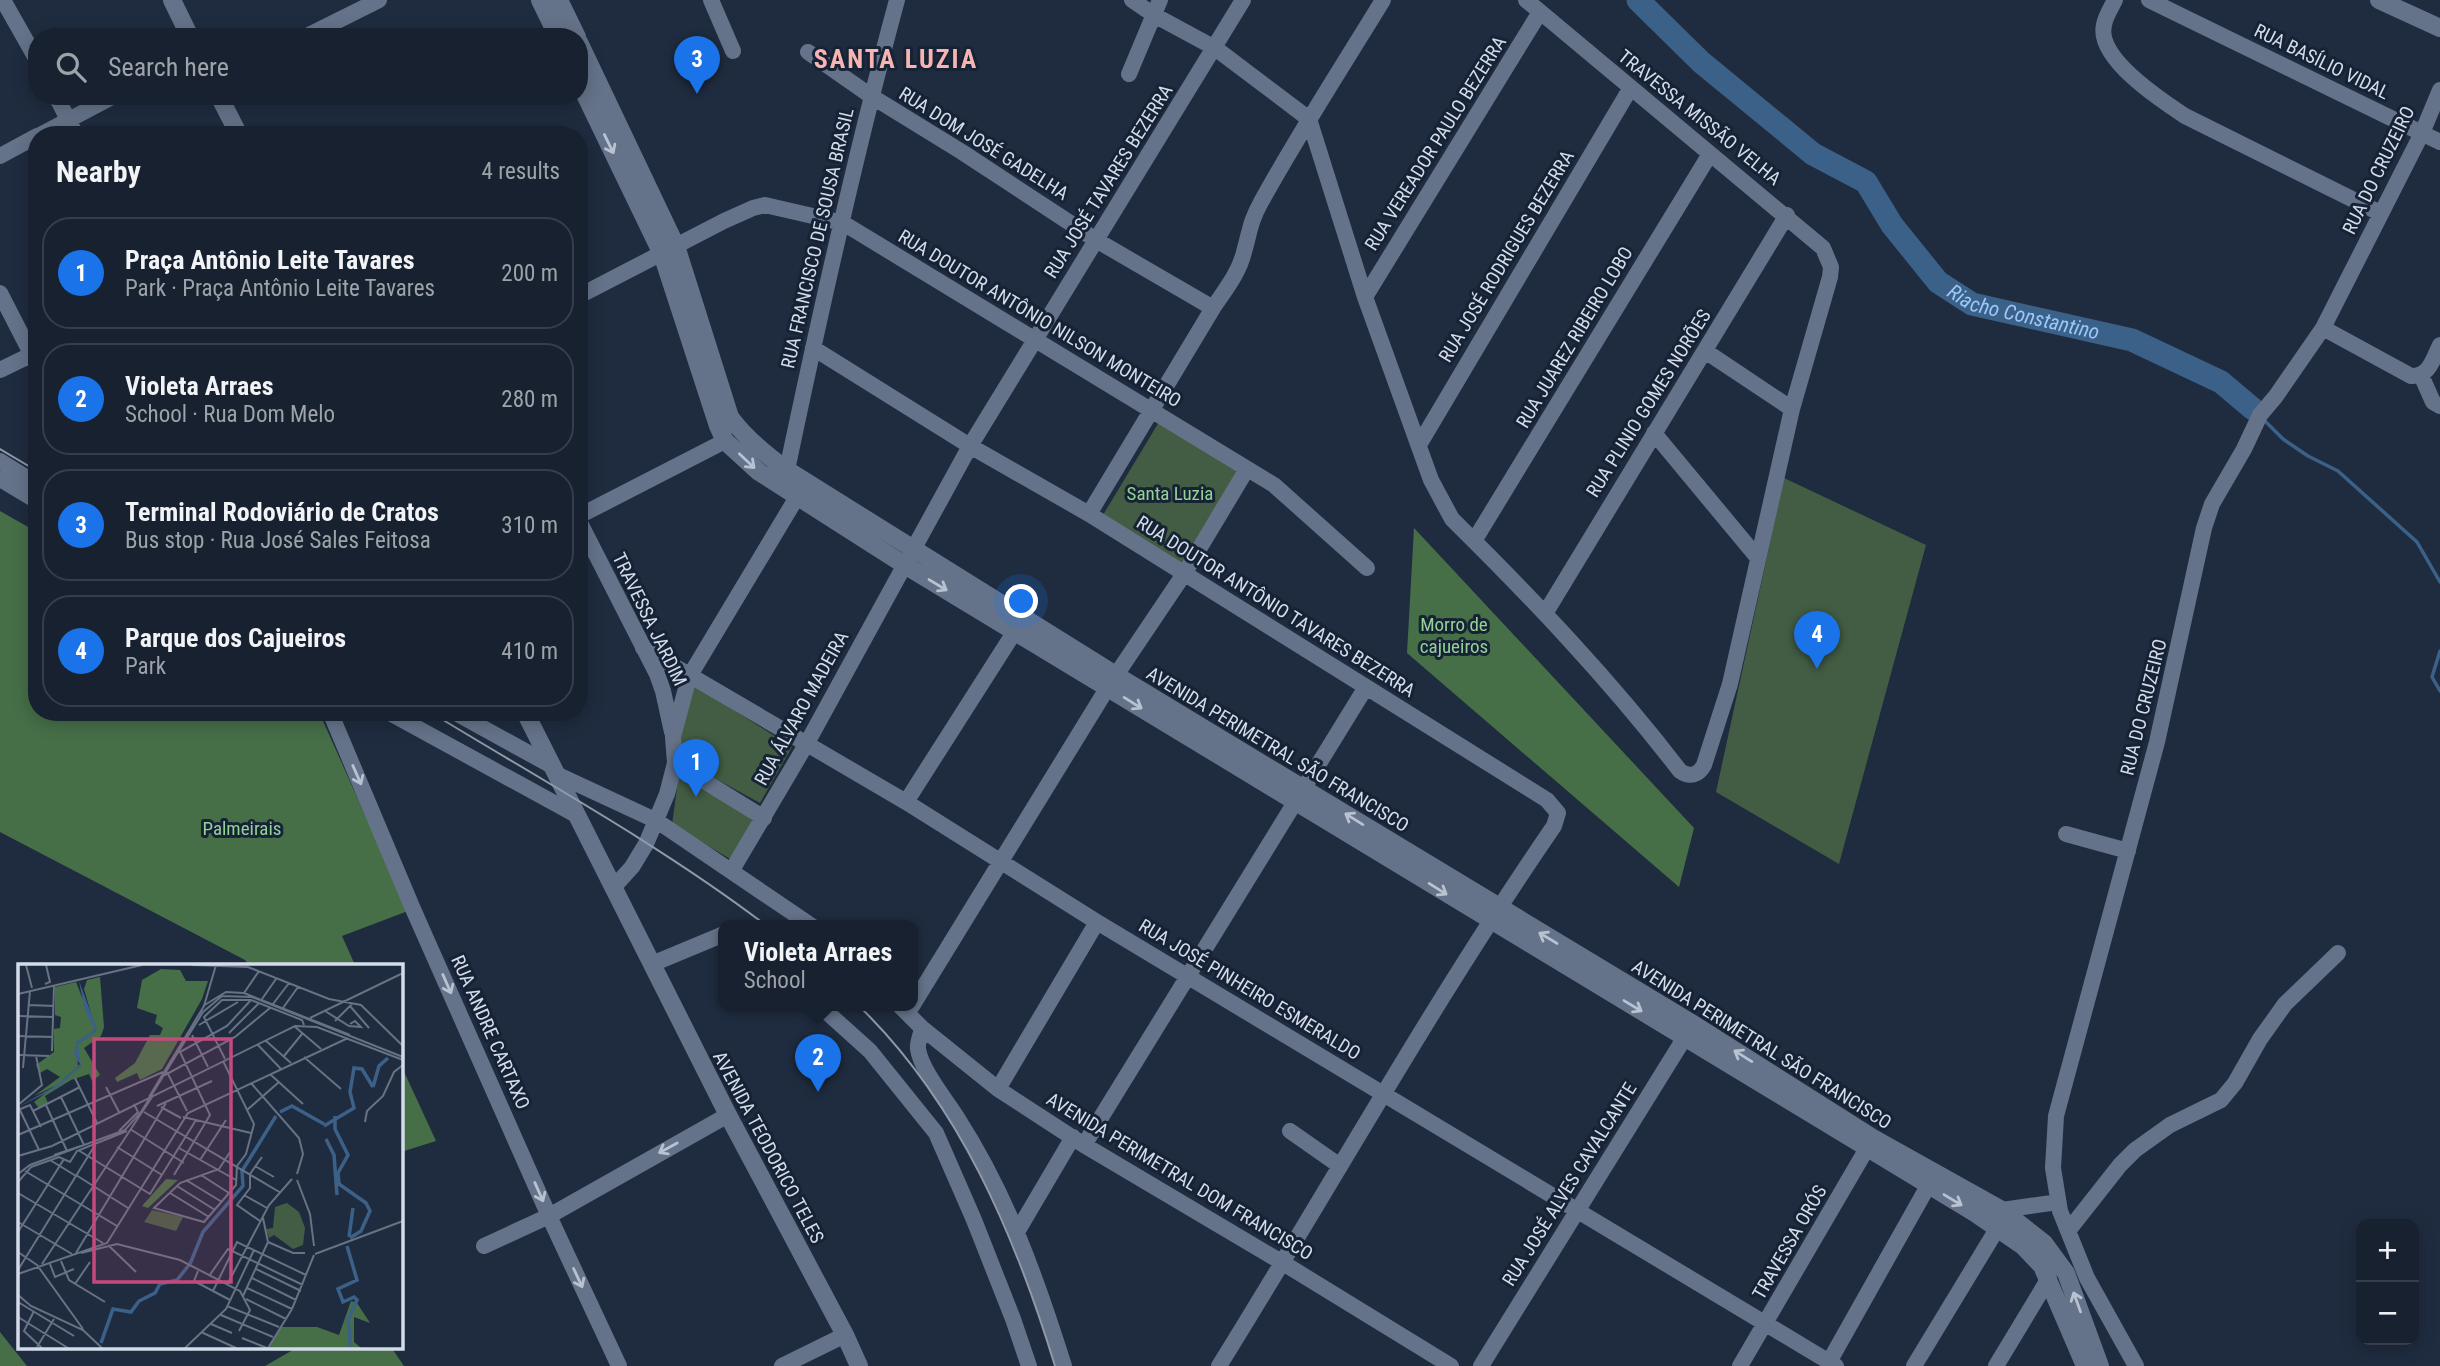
<!DOCTYPE html>
<html lang="en">
<head>
<meta charset="utf-8">
<style>
  body { margin:0; font-family:"Roboto Condensed",sans-serif; background:#242e3b; color:#f1f3f6 }
  .controls { position:absolute; right:21px; bottom:21px; display:grid; overflow:hidden; border-radius:14px; box-shadow:0 4px 18px #0003 }
  .controls button { width:63px; height:63px; display:grid; place-items:center; padding:0; border:0; border-bottom:2px solid #363e4b; background:#17212f; color:#f1f3f6; font:35px sans-serif }
  .you { position:absolute; left:1022px; top:602px; width:24px; height:24px; margin:-18px; border:5px solid #fff; border-radius:50%; background:#1a73e8; box-shadow:0 0 0 10px #1a73e833 }
  .badge { display:grid; place-items:center; width:46px; height:46px; border-radius:50%; background:#1a73e8; color:#fff; font-size:23px; font-weight:700 }
  .pin { position:absolute; translate:-50% -58px; filter:drop-shadow(0 2px 4px #0008) }
  .pin::after { content:''; position:absolute; top:37px; width:24px; height:21px; background:inherit; clip-path:polygon(0 0,100% 0,50% 100%) }
  .popup { position:absolute; left:718px; top:920px; width:200px; height:91px; box-sizing:border-box; display:grid; place-content:center; border-radius:14px; background:#17212f; filter:drop-shadow(0 2px 5px #0005); font-size:23px; white-space:nowrap; color:#9ea3aa }
  .popup b { font-size:26px; color:#f1f3f6 }
  .popup::after { content:''; position:absolute; left:50%; top:100%; margin-left:-14px; border:14px solid transparent; border-top-color:#17212f }
  .list { margin:0; padding:0; list-style:none }
  h2 { display:flex; justify-content:space-between; align-items:center; height:91px; margin:0; padding:0 28px; font-size:30px }
  h2 small { font-size:23px; font-weight:400; color:#9ea3aa }
  .list li { display:grid; grid-template-columns:46px 1fr auto; gap:21px; align-items:center; box-sizing:border-box; height:112px; margin:0 14px 14px; padding:0 14px; border:2px solid #363e4b; border-radius:28px }
  .list b { display:block; font-size:26px; white-space:nowrap }
  .list p { margin:0; font-size:23px; white-space:nowrap; color:#9ea3aa }
  .list em { font-size:23px; font-style:normal; color:#9ea3aa }
  .icon { flex:none; width:38px; height:38px; fill:none; stroke:currentColor; stroke-width:2; stroke-linecap:round; stroke-linejoin:round }
  .map { position:relative; flex:none; width:2440px; height:1366px; overflow:hidden }
  .search { position:absolute; background:#17212f; box-shadow:0 4px 18px #0003; left:28px; top:28px; width:560px; height:77px; display:flex; align-items:center; gap:18px; box-sizing:border-box; padding:0 24px; border-radius:28px; color:#9ea3aa; font-size:26px }
  .panel { position:absolute; background:#17212f; box-shadow:0 4px 18px #0003; left:28px; top:126px; width:560px; height:595px; border-radius:28px }
  .map>svg:first-child { display:block }
  .green { fill:#435d44 }
  .forest { fill:#466f47 }
  .lines { fill:none; stroke-linecap:round; stroke-linejoin:round }
  .stream { stroke:#3c6189; stroke-width:3.5 }
  .river { stroke:#3c6189; stroke-width:23 }
  .street { stroke:#65738a; stroke-width:16 }
  .secondary { stroke:#65738a; stroke-width:18 }
  .tram { stroke:#8f99a8; stroke-width:2 }
  .oneway { stroke:#b8c2d1 }
  .labels { text-anchor:middle; stroke-width:6; stroke-linejoin:round; paint-order:stroke }
  .street-label { font-size:19px; fill:#d4dce9; stroke:#162235 }
  .park-label { font-size:19px; fill:#93d294; stroke:#162235 }
  .water-label { font-size:21px; font-style:italic; fill:#9ac8fa; stroke:#162235 }
  .district-label { font-size:26px; font-weight:bold; letter-spacing:2px; fill:#f8b4b2; stroke:#162235 }
  .inset-river { fill:none; stroke:#3c6189; stroke-width:3.5 }
  .inset-road { fill:none; stroke:#677283; stroke-width:2 }
  .view { fill:#c6497e; fill-opacity:0.15; stroke:#c6497e; stroke-width:3.5 }
  .inset-edge { fill:none; stroke:#d4dce9; stroke-width:3.5 }
</style>
</head>
<body>
<div class="map">
<svg width="2440" height="1366" viewBox="0 0 2440 1366">
  <rect width="100%" height="100%" fill="#1f2c3f"/>
  <path class="green" d="M1159,422L1238,470L1181,563L1103,515Z
    M1784,478L1926,545L1839,864L1716,792Z
    M694,685L792,747L760,803L678,758L683,726Z
    M679,773L754,821L732,860L672,825Z"/>
  <path class="forest" d="M0,511L37,532V712H319L408,911L342,936L355,965H249L245,960L0,832Z
    M1414,528L1694,828L1679,887L1407,653Z
    M401,1065L436,1141L401,1152Z
    M0,1332L27,1366H0Z
    M298,1347H391L404,1366H265Z"/>
  <g class="lines">
    <path class="stream" d="M2264,420L2283,439L2308,456L2338,471L2417,542L2440,582
      M2440,651L2432,677L2440,691"/>
    <path class="river" id="s1" d="M1638,0L1701,62L1813,154L1866,182L1892,225L1938,282L1972,304L2132,340L2221,382L2253,409"/>
    <path class="street" d="M3,0L37,60
      M711,0L733,51
      M1132,0L1154,15L1215,48L1309,119L1365,297L1431,480L1452,519C1533,599 1611,681 1680,771C1690,778 1699,775 1704,765L1730,684L1792,409L1830,277L1831,267L1823,248L1526,0
      M2115,0C2111,8 2105,17 2104,25C2096,58 2162,101 2185,116L2380,213
      M2149,0L2440,142
      M305,37L379,0
      M808,52L871,96L962,152L1096,240L1213,308
      M1129,74L1160,0
      M56,96L76,135
      M40,135L114,96
      M0,156L37,136
      M0,293L37,365
      M579,296L724,221L753,208L765,205L843,223L1274,485L1367,568
      M1365,297L1540,12
      M2323,328L2411,376C2429,377 2433,359 2440,345
      M813,348L970,446L1089,514L1547,800L1558,813L1554,826C1434,1000 1331,1186 1219,1366
      M1705,351L1792,409
      M0,370L37,352
      M2421,375L2433,402L2440,406
      M1654,433L1757,557
      M1419,445L1630,89
      M0,461L37,484
      M0,479L37,501
      M781,480L787,470C820,313 855,155 897,0
      M1089,514L1213,308C1225,290 1239,273 1244,252C1250,231 1250,222 1261,202C1299,133 1342,67 1383,0
      M579,516L725,441
      M579,521L657,674L663,691L672,732
      M1474,541L1710,154
      M1546,612L1787,215
      M643,648L906,802L1097,922L1836,1366
      M330,712L413,909L549,1216L619,1366
      M388,712L578,816
      M454,712L552,766
      M675,763L764,818
      M556,774L657,821L812,926
      M906,802L1015,631
      M2066,834L2128,851
      M732,870L807,743L970,446L1243,0
      M613,888L632,867L646,844L667,794L675,763L673,737L689,677L797,497
      M652,964L724,934
      M820,1006L870,1051L936,1133L974,1220L1013,1319L1029,1366
      M900,1006L922,1028L998,1089L1084,1145L1283,1263L1451,1366
      M912,1006L1108,687L1184,574L1247,469
      M922,1028C921,1035 917,1043 918,1049C921,1070 947,1101 958,1119C1007,1195 1037,1280 1064,1366
      M998,1089L1097,922
      M1290,1131L1340,1166
      M1084,1145L1366,687
      M2002,1210L2058,1202
      M2068,1231L2120,1165L2135,1150L2170,1125L2221,1100L2235,1083L2260,1039L2285,1004L2338,953
      M1017,1232L1073,1137
      M484,1246L549,1216L728,1115
      M1829,1362L1928,1186
      M782,1366L845,1335
      M1481,1366L1690,1029
      M1740,1366L1873,1138
      M1914,1366L1997,1229
      M1996,1366L2049,1278
      M2136,1366L2087,1278L2060,1211L2053,1168L2056,1116L2157,742L2204,528L2212,504L2244,449L2260,415L2276,396L2323,328L2422,133L2440,90"/>
    <path class="secondary" d="M172,0L190,37
      M540,0L558,37
      M559,0L577,37
      M2379,0L2440,28
      M579,42L676,246L730,417C746,439 766,455 787,470L1117,676L1693,1024L1873,1138L2002,1210L2044,1243L2066,1273L2100,1366
      M579,82L662,254L718,426L725,441L759,472L903,564L1975,1213L2023,1246L2042,1266L2085,1366
      M219,96L239,135
      M525,712L728,1115L845,1335L859,1366"/>
    <path class="tram" d="M0,449L37,471
      M430,712C543,781 662,846 767,926
      M859,1006C959,1103 1015,1235 1055,1366"/>
  </g>
  <defs><path id="oneway-shaft" d="M-6 0H5M1.5-3L5.5 0L1.5 3" fill="none" stroke-width="1.6" stroke-linecap="round" stroke-linejoin="round" transform="scale(1.75)"/></defs>
  <g class="oneway">
    <use href="#oneway-shaft" transform="translate(609 144) rotate(64)"/>
    <use href="#oneway-shaft" transform="translate(747 461) rotate(43)"/>
    <use href="#oneway-shaft" transform="translate(938 585) rotate(31)"/>
    <use href="#oneway-shaft" transform="translate(1133 703) rotate(32)"/>
    <use href="#oneway-shaft" transform="translate(357 775) rotate(66)"/>
    <use href="#oneway-shaft" transform="translate(1354 819) rotate(-148)"/>
    <use href="#oneway-shaft" transform="translate(1438 889) rotate(32)"/>
    <use href="#oneway-shaft" transform="translate(1548 938) rotate(-149)"/>
    <use href="#oneway-shaft" transform="translate(447 984) rotate(66)"/>
    <use href="#oneway-shaft" transform="translate(1633 1006) rotate(31)"/>
    <use href="#oneway-shaft" transform="translate(1743 1056) rotate(-148)"/>
    <use href="#oneway-shaft" transform="translate(668 1148) rotate(151)"/>
    <use href="#oneway-shaft" transform="translate(539 1192) rotate(66)"/>
    <use href="#oneway-shaft" transform="translate(1953 1200) rotate(31)"/>
    <use href="#oneway-shaft" transform="translate(578 1278) rotate(65)"/>
    <use href="#oneway-shaft" transform="translate(2077 1302) rotate(-110)"/>
  </g>
  <g class="labels">
    <g class="street-label">
      <text transform="translate(2322 61) rotate(26)" y="7">RUA BASÍLIO VIDAL</text>
      <text transform="translate(1700 117) rotate(39)" y="7">TRAVESSA MISSÃO VELHA</text>
      <text transform="translate(984 143) rotate(32)" y="7">RUA DOM JOSÉ GADELHA</text>
      <text transform="translate(1435 143) rotate(-58)" y="7">RUA VEREADOR PAULO BEZERRA</text>
      <text transform="translate(2378 170) rotate(-64)" y="7">RUA DO CRUZEIRO</text>
      <text transform="translate(1108 181) rotate(-58)" y="7">RUA JOSÉ TAVARES BEZERRA</text>
      <text transform="translate(817 238) rotate(-77)" y="7">RUA FRANCISCO DE SOUSA BRASIL</text>
      <text transform="translate(1506 256) rotate(-59)" y="7">RUA JOSÉ RODRIGUES BEZERRA</text>
      <text transform="translate(1040 318) rotate(31)" y="7">RUA DOUTOR ANTÔNIO NILSON MONTEIRO</text>
      <text transform="translate(1574 337) rotate(-59)" y="7">RUA JUAREZ RIBEIRO LOBO</text>
      <text transform="translate(1648 403) rotate(-58)" y="7">RUA PLINIO GOMES NORÕES</text>
      <text transform="translate(1276 606) rotate(32)" y="7">RUA DOUTOR ANTÔNIO TAVARES BEZERRA</text>
      <text transform="translate(650 619) rotate(64)" y="7">TRAVESSA JARDIM</text>
      <text transform="translate(2143 707) rotate(-76)" y="7">RUA DO CRUZEIRO</text>
      <text transform="translate(801 708) rotate(-61)" y="7">RUA ÁLVARO MADEIRA</text>
      <text transform="translate(1278 749) rotate(31)" y="7">AVENIDA PERIMETRAL SÃO FRANCISCO</text>
      <text transform="translate(1250 989) rotate(31)" y="7">RUA JOSÉ PINHEIRO ESMERALDO</text>
      <text transform="translate(491 1032) rotate(66)" y="7">RUA ANDRE CARTAXO</text>
      <text transform="translate(1762 1044) rotate(32)" y="7">AVENIDA PERIMETRAL SÃO FRANCISCO</text>
      <text transform="translate(769 1147) rotate(62)" y="7">AVENIDA TEODORICO TELES</text>
      <text transform="translate(1180 1176) rotate(31)" y="7">AVENIDA PERIMETRAL DOM FRANCISCO</text>
      <text transform="translate(1569 1184) rotate(-58)" y="7">RUA JOSÉ ALVES CAVALCANTE</text>
      <text transform="translate(1789 1242) rotate(-60)" y="7">TRAVESSA ORÓS</text>
    </g>
    <g class="park-label">
      <text x="1170" y="500">Santa Luzia</text>
      <text x="1454" y="631">Morro de<tspan x="1454" dy="22">cajueiros</tspan></text>
      <text x="242" y="835">Palmeirais</text>
    </g>
    <g class="water-label">
      <text dy="7" stroke="none"><textPath href="#s1" startOffset="509">Riacho Constantino</textPath></text>
    </g>
    <g class="district-label">
      <text x="896" y="68">SANTA LUZIA</text>
    </g>
  </g>
  <g transform="translate(18 964)">
    <rect width="385" height="385" fill="#1f2c3f"/>
    <path d="M269,239L281,248L287,264L285,281L275,285L256,271L251,274L248,265L255,264L257,243ZM134,246L165,253L158,267L126,258Z" fill="#435d44"/>
    <path d="M143,5L162,6L168,17H190L184,35L144,105L122,116L119,109L99,118L97,114L117,99L132,71H142L145,64L137,59L139,51L119,44L124,16ZM82,13L86,63L83,72L66,84L82,111L74,117L71,110L53,116L27,132L30,139L21,144L16,138L63,102L58,89L60,80L78,67L66,25L69,16ZM58,18L77,66L58,79L60,102L39,121L16,132L42,113L29,105L22,109L18,101L36,88V65L42,64L43,53L37,51V23ZM148,215L160,216L130,244L124,242ZM333,337L339,339L352,359L336,353V378L343,384H251L262,363H299L321,371Z" fill="#466f47"/>
    <path d="M61,17L79,65L76,70L60,80L63,102L40,123L0,143L39,121L62,100L56,91L58,78L77,66L67,47Z" fill="#3c6189"/>
    <path class="inset-river" d="M355,123L361,102L370,94M262,148L274,142L306,160M317,152V165L330,191L320,209L321,220L348,239L352,247L343,267L332,274M306,162L336,144L332,128L336,104L344,105L355,123M308,175L316,191L319,231M331,273L335,244M329,282L339,316L320,325L325,338L336,333L339,336L330,356L333,384M172,300L185,268L225,222L224,207L258,152M83,379L95,345L113,348L121,337L137,329L142,320L159,316L171,301"/>
    <path class="inset-road" d="M8,1L14,24M174,1L230,3L311,35L343,41L385,82M27,20L32,18L28,1M226,29L241,7M0,30L124,1M244,35L258,15M255,40L271,19M11,41L36,42M185,42L208,28L226,29L332,71M332,42L351,64M265,44L280,23M307,47L331,62L343,63L337,57L332,60M0,52L35,53M292,54L385,9M317,57L334,40M181,61L220,38M276,62L303,85M211,69L241,39M174,71L190,103M0,72L35,73M247,76L273,99M239,80L264,106M34,87L36,22M0,91L31,92M266,92L284,70M286,93L323,125M207,95L186,53L204,36H233L284,56L286,61M205,97L236,160L228,190L219,202L218,221L186,258L136,244L162,219L201,205L214,185M5,104L12,27M149,108L169,147M147,111L217,73L252,44M253,111L285,140M57,114L79,159M233,119L281,174L285,190L279,210M88,123L101,148M43,133L66,181M131,133L186,42L198,1M0,141L24,121L18,92M28,141L49,187M0,142L21,186M139,142L194,117M143,143L163,154M0,146L12,141L23,163M229,146L261,118M15,147L62,123M126,148L263,229M165,153L233,169M347,158L349,147L365,132L376,108L385,101M112,165L166,199M101,167L120,148L116,140M0,171L145,108M99,183L144,211M161,184L218,216M60,186L132,230L178,156M36,191L63,182M0,192L34,182L277,62L299,63L385,96M32,196L58,212M182,196L208,156M237,202L256,213M7,207L99,262M0,210L12,201L107,166L123,148L185,48L204,32L234,33L385,93M58,211L110,244M156,211L192,151L162,88L209,62L233,36M183,211L211,229M168,216L204,238M279,216L292,250L296,282M0,218L13,203L41,193L52,198L59,187L109,167M159,222L197,246M0,229L85,279M152,229L191,253M226,231L249,244M245,254L250,278M242,257L219,241L232,224V210L244,193M0,258L54,290M0,268L46,195M250,278L275,289H287M90,281L118,308M0,288L19,301L65,365M58,289L148,139M63,289L99,280L162,296L222,327L232,346L221,367M297,290L385,257M43,297L51,316L87,338M24,300L134,133M32,300L37,313L56,305M238,305L283,327M0,306L77,181M180,307L176,317L212,336M0,310L89,279L170,149L330,74M191,312L210,285L285,321M234,314L278,336M57,320L72,298M209,321L251,241L274,215M229,324L274,345M195,327L219,278L288,311M0,331L13,342L65,366L84,384M225,332L250,278M228,335L268,355M0,338L56,372M209,342L261,363M16,347L6,367L24,384M203,351L255,373M0,353L50,384M193,360L214,369M183,368L218,384M224,374L249,384M19,383L36,355M167,384L208,345L236,286M250,384L274,345L296,291"/>
    <path class="view" d="M76,75H213V318H76Z"/>
    <rect width="385" height="385" class="inset-edge"/>
  </g>
</svg>
<div class="controls">
<button>+</button>
<button>−</button>
</div>
<div class="you"></div>
<div class="pin badge" style="left:696px;top:797px">1</div>
<div class="pin badge" style="left:818px;top:1092px">2</div>
<div class="popup"><b>Violeta Arraes</b>School</div>
<div class="pin badge" style="left:697px;top:94px">3</div>
<div class="pin badge" style="left:1817px;top:669px">4</div>
<div class="search"><svg class="icon" aria-label="search" viewBox="0 0 24 24"><circle cx="10" cy="10" r="6"/><path d="M15 15l6 6"/></svg>Search here</div>
<section class="panel">
<h2>Nearby<small>4 results</small></h2>
<ul class="list">
<li><span class="badge">1</span><div><b>Praça Antônio Leite Tavares</b><p>Park · Praça Antônio Leite Tavares</p></div><em>200 m</em></li>
<li><span class="badge">2</span><div><b>Violeta Arraes</b><p>School · Rua Dom Melo</p></div><em>280 m</em></li>
<li><span class="badge">3</span><div><b>Terminal Rodoviário de Cratos</b><p>Bus stop · Rua José Sales Feitosa</p></div><em>310 m</em></li>
<li><span class="badge">4</span><div><b>Parque dos Cajueiros</b><p>Park</p></div><em>410 m</em></li>
</ul>
</section>
</div>
</body>
</html>
